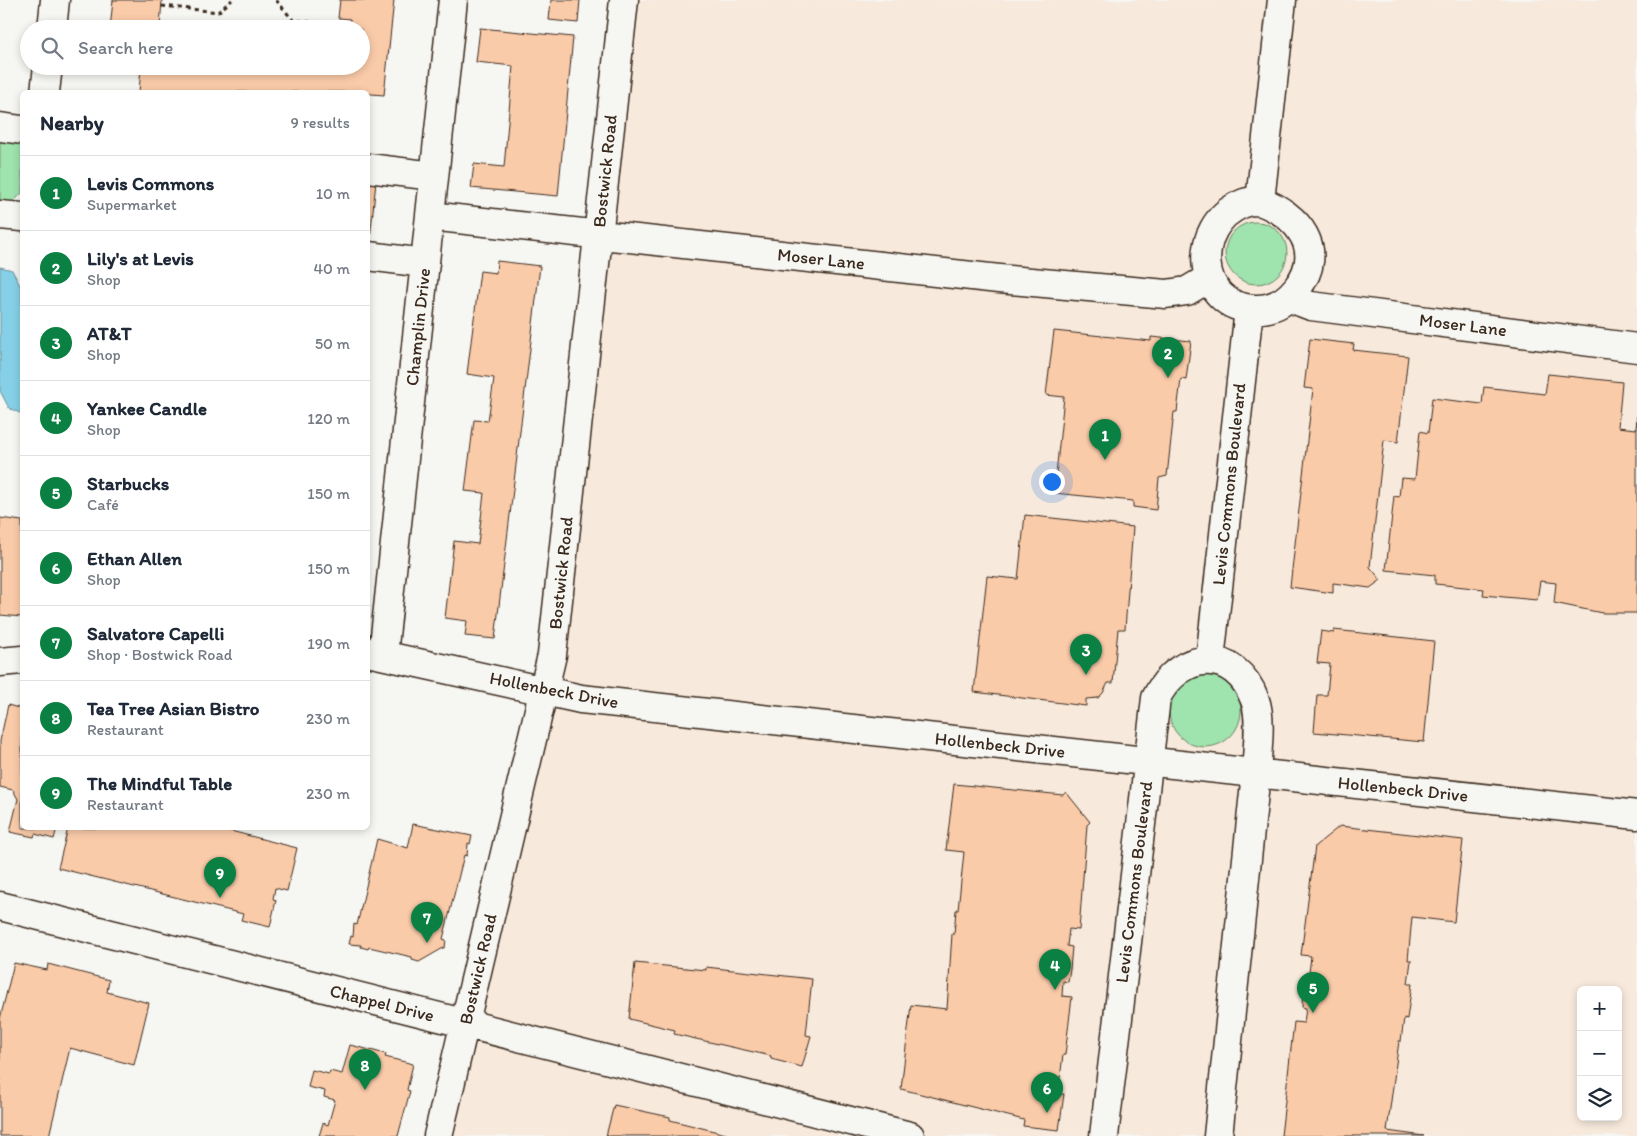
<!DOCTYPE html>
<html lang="en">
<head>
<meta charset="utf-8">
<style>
  body { margin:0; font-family:Itim,sans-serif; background:#f6f6f7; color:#1f2937 }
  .controls { position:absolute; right:15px; bottom:15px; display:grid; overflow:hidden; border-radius:8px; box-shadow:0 2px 8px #0003 }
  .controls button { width:45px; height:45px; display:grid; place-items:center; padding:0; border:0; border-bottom:1px solid #e0e1e3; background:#fff; color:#1f2937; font:25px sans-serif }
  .you { position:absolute; left:1051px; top:481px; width:18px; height:18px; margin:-12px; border:4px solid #fff; border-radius:50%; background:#1a73e8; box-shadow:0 0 0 8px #1a73e833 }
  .badge { display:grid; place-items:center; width:32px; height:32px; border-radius:50%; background:#0b8043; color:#fff; font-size:16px; font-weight:700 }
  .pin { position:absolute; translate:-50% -41px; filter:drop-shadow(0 1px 2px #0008) }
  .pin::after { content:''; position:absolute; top:26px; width:18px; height:15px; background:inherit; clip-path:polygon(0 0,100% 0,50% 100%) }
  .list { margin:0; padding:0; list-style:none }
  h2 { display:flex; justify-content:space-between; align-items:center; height:65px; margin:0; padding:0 20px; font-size:21px }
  h2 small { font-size:16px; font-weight:400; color:#747a83 }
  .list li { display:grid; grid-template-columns:32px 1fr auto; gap:15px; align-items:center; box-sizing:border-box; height:75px; padding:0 20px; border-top:1px solid #e0e1e3 }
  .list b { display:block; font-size:19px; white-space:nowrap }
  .list p { margin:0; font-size:16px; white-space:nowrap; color:#747a83 }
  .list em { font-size:16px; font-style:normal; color:#747a83 }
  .icon { flex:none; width:28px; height:28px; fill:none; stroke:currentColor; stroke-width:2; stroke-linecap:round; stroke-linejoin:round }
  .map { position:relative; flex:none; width:1637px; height:1136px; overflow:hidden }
  .search { position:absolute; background:#fff; box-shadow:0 2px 8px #0003; left:20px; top:20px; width:350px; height:55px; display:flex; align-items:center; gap:12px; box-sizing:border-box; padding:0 18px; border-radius:28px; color:#747a83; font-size:19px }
  .panel { position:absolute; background:#fff; box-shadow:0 2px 8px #0003; left:20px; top:90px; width:350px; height:740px; border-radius:8px }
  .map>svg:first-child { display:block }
  .built { fill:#f7e9dc; fill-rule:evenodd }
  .green { fill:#9fe3ae; stroke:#6d8666 }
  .water { fill:#86d0e7; stroke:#688e97 }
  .building { fill:#facba9; stroke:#3b2a1e }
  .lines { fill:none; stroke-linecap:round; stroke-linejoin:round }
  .street-casing { stroke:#3b2a1e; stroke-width:31 }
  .path { stroke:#3b2a1e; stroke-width:3; stroke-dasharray:4 4; stroke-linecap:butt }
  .street { stroke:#f6f6f2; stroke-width:28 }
  .labels { text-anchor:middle; stroke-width:4.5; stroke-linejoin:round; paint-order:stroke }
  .street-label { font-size:18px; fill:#3b2a1e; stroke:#f6f6f2 }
</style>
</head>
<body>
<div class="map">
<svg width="1637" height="1136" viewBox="0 0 1637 1136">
  <rect width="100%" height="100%" fill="#f6f6f2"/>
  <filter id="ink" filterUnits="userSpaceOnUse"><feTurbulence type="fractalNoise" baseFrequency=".02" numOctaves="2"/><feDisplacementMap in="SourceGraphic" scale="10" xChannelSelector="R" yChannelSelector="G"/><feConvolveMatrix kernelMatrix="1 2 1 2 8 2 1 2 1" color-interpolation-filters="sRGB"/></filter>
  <g filter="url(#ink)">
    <path class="built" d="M624,0H1637V1136H444L538,717ZM1581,990H1618V1117H1581Z"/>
    <path class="green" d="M0,133L16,139L22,144V193L14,201L0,205Z
      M1225 253a31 31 0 1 1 62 0a31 31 0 1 1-62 0Z
      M1169 711a36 36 0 1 1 72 0a36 36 0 1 1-72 0Z"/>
    <path class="water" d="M0,267L12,270L22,289V414L9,408L0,391Z"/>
    <path class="building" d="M113,0H162L160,27L175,29H110Z
      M340,0H394L384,95L347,92H139L141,67L129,66H361V29H349L350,19L338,18Z
      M551,0H580L578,23L549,20Z
      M480,28L573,37L558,196L471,188L474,164L504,167L513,66L476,62Z
      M368,181L376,182L370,239L368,238Z
      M497,261L540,266L495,639L465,636L467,621L445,618L454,541L478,544L484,493L465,491L474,420L488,421L494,378L467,374L480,271L496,273Z
      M1054,331L1151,341V337L1191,341L1186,380L1181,379L1177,412H1174L1167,476L1159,478L1156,510L1133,507V501L1054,493L1064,397L1046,395Z
      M1310,339L1354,344L1353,350L1408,356L1398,442L1384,440L1370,567L1381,580L1370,588L1333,583V593L1290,587L1313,389L1304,388Z
      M1548,374L1622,382L1618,427L1636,429L1637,416V613H1602L1554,603L1556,583L1540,581L1537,600L1483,595L1484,589L1435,584V575L1386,570L1394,496L1399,497L1401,478L1415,479L1420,431L1428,433L1432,398L1482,404L1484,387L1545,394Z
      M1025,515L1133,527L1125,629H1118L1113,683H1108L1103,693L1098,698L1086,699V706L974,692L987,576L1018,579Z
      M0,518L22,521V617L0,615Z
      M1334,630L1434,641L1424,742L1314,732L1317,695H1327L1330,664L1317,663L1321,631L1334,633Z
      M8,705L22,709V828H57L54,839L35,834L34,837L10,832L18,799L13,790L0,787V741Z
      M954,784L1063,795L1066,792L1090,822L1087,825L1079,930L1069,929L1067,946L1072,947L1070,969L1068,982L1063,981L1062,996L1072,997L1065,1055H1063L1058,1094H1064L1059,1130L1023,1126L1024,1120L901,1089L911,1005L947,1009L952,934H954L956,910H958L964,852L946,850Z
      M413,824L472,836L470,844L468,843L467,856L464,855L443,939L446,940L445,947L419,962L412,960V957L369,947L368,949L361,947V945L349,944L351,936L353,937L354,924L357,925L377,839L408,848Z
      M1340,826L1463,840L1454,922L1412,917L1408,960H1411L1408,984H1412L1407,1019L1404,1018L1401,1041H1399L1387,1131L1424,1136H1281L1294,1022L1304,1023L1306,1008L1302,1007L1303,991L1306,972L1309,973L1311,956L1301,955L1315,846Z
      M68,828H219L297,848L287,891L275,888L273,899L276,900L270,927L241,920L243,914L58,868Z
      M14,963L47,970L48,964L109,980L107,992L149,1003L134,1065L70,1048L49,1136H0V1019Z
      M635,963L706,970V967L812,979L806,1035L811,1036L802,1067L771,1059V1056L674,1034L675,1030L629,1019Z
      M350,1045L386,1054L385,1057L413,1064L407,1090L410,1091L398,1136H319L323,1123L328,1125L335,1100L324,1097L325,1091L308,1087L312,1070L329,1074L330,1071L342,1074Z
      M614,1105L670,1117V1120L734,1136H606Z"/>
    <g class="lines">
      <defs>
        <path id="street" d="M52,29L55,0
          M45,92L48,66
          M0,127L22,130
          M368,168L434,176
          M1260,201C1298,215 1327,250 1297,288C1286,302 1272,310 1255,309C1195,308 1190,225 1242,204C1247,201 1254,201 1260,201Z
          M1260,201L1282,0
          M0,215L22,217
          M430,216L999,279L1166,294L1187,291L1209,278
          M368,256L425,263
          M1290,298L1311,306L1637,348
          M368,652L581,699L1637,815
          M383,655L453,0
          M1210,660L1249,309
          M0,662L22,660
          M0,906L910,1136
          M438,1136L552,655L624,0
          M1104,1136L1156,698C1180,650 1235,646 1255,700C1262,719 1257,753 1256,773L1218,1136"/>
      </defs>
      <use href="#street" class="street-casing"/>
      <path class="path" d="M276,0L293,20L349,26
        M162,6L218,12L232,0"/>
      <use href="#street" class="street"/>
    </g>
  </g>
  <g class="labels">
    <g class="street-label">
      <text transform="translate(605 171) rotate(-84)" y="6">Bostwick Road</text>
      <text transform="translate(821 259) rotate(6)" y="6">Moser Lane</text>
      <text transform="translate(1463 325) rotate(7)" y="6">Moser Lane</text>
      <text transform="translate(418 327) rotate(-84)" y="6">Champlin Drive</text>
      <text transform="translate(1229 484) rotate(-84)" y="6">Levis Commons Boulevard</text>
      <text transform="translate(561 573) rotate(-84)" y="6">Bostwick Road</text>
      <text transform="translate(554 690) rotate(11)" y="6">Hollenbeck Drive</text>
      <text transform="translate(1000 745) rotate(6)" y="6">Hollenbeck Drive</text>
      <text transform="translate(1403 789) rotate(6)" y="6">Hollenbeck Drive</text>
      <text transform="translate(1134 882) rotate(-83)" y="6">Levis Commons Boulevard</text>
      <text transform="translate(478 969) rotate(-77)" y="6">Bostwick Road</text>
      <text transform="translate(382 1003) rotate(14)" y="6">Chappel Drive</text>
    </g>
  </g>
</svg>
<div class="controls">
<button>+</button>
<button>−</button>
<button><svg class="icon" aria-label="layers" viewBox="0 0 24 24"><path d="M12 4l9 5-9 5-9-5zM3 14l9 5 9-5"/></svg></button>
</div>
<div class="you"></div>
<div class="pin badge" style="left:1105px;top:460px">1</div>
<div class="pin badge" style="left:1168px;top:378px">2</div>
<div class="pin badge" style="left:1086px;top:675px">3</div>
<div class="pin badge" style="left:1055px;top:990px">4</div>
<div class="pin badge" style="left:1313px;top:1013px">5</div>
<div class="pin badge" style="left:1047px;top:1113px">6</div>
<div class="pin badge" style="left:427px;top:943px">7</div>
<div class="pin badge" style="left:365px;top:1090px">8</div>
<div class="pin badge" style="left:220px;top:898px">9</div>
<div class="search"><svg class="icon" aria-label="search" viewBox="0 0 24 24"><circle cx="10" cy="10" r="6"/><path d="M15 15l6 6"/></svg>Search here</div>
<section class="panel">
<h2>Nearby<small>9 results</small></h2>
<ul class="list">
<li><span class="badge">1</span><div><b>Levis Commons</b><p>Supermarket</p></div><em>10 m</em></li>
<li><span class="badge">2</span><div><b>Lily's at Levis</b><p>Shop</p></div><em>40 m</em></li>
<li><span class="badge">3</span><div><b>AT&amp;T</b><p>Shop</p></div><em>50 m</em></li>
<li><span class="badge">4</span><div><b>Yankee Candle</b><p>Shop</p></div><em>120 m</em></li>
<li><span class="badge">5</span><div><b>Starbucks</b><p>Café</p></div><em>150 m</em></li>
<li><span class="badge">6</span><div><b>Ethan Allen</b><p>Shop</p></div><em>150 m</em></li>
<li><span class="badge">7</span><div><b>Salvatore Capelli</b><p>Shop · Bostwick Road</p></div><em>190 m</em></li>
<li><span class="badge">8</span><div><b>Tea Tree Asian Bistro</b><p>Restaurant</p></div><em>230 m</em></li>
<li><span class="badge">9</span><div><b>The Mindful Table</b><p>Restaurant</p></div><em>230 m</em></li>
</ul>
</section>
</div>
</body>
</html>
